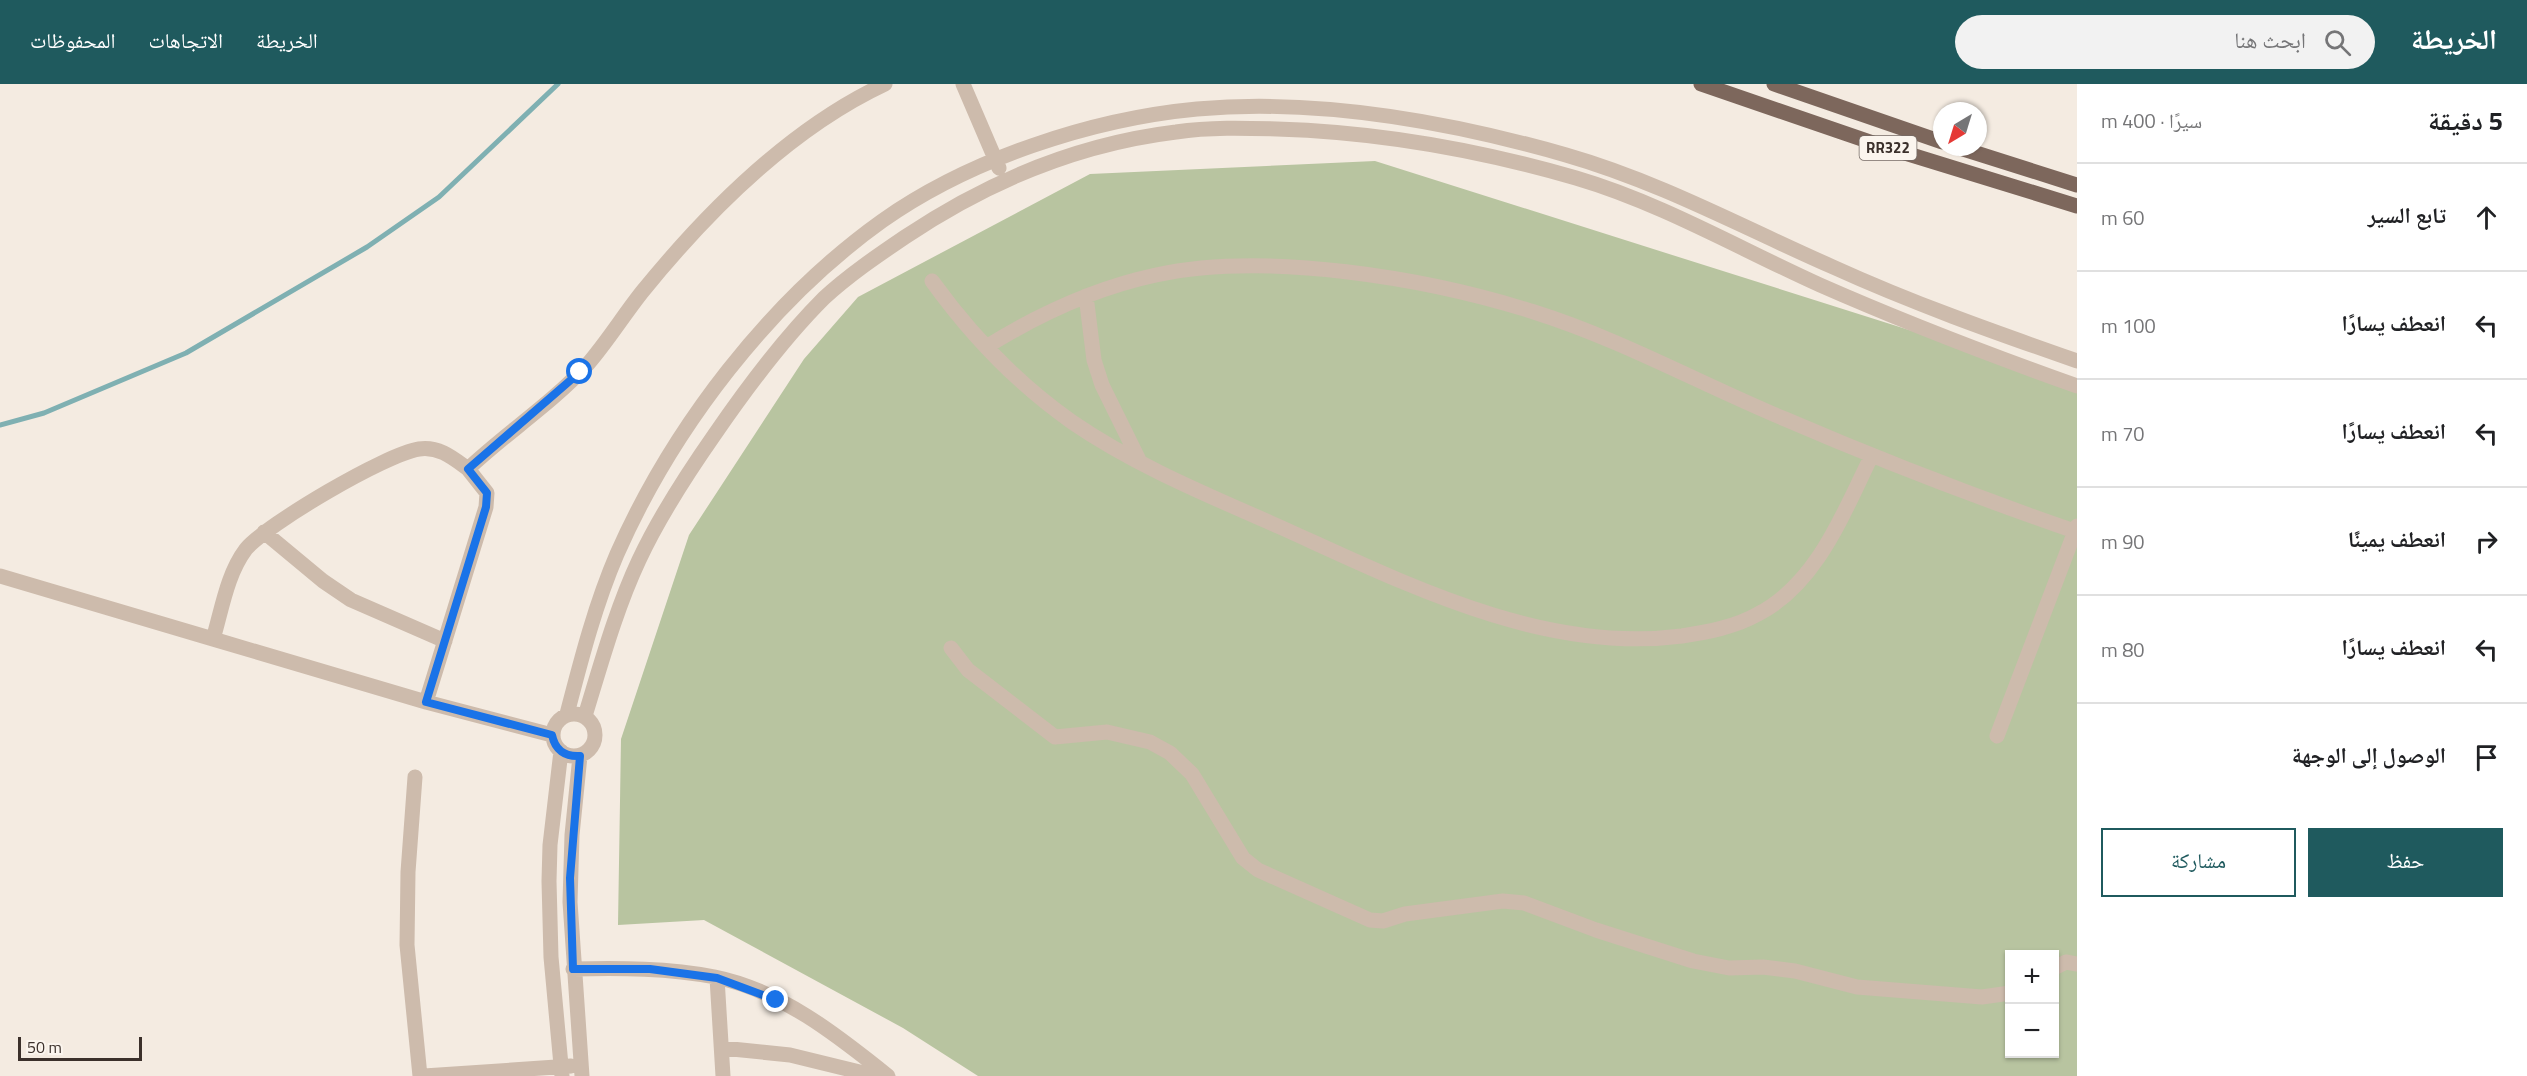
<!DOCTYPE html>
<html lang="ar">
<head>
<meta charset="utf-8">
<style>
  body { margin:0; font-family:"Titillium Web","Noto Naskh Arabic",sans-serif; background:#f2f2f2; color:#202124; direction:rtl }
  .controls { position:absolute; right:18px; bottom:18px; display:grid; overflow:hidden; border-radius:0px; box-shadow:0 2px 4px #0004 }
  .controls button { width:54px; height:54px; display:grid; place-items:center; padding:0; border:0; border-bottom:2px solid #e0e0e0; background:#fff; color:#202124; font:30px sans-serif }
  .compass { position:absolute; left:1933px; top:18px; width:54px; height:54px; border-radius:50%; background:#fff; box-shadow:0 2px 4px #0004; rotate:218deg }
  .scale { position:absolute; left:18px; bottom:15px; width:124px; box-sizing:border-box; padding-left:6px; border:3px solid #3b302b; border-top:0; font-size:16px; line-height:21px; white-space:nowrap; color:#3b302b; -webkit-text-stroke:4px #fbf5ee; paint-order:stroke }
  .stop { position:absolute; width:18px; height:18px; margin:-14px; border:4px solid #1a73e8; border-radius:50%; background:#fff }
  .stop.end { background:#1a73e8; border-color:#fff; box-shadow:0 2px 6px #0008 }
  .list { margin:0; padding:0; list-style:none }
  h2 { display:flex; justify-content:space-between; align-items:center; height:78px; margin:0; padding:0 24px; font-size:26px }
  h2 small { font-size:20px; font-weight:400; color:#757577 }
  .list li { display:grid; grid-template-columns:39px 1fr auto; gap:18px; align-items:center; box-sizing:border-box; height:108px; padding:0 24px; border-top:2px solid #e0e0e0 }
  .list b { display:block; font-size:22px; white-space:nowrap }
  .list em { font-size:20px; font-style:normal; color:#757577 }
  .actions { display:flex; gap:12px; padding:18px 24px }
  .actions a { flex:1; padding:14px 0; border:2px solid #1f5a5e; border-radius:0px; text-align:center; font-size:21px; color:#1f5a5e }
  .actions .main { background:#1f5a5e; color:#fff }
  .icon { flex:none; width:33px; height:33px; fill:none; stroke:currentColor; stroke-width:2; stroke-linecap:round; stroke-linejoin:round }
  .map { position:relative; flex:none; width:2077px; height:992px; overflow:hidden; direction:ltr }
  header { display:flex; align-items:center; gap:36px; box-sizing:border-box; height:84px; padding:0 30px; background:#1f5a5e; color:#fff }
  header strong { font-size:28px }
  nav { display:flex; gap:33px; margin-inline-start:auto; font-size:21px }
  .search { width:420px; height:54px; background:#f2f2f2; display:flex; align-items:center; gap:15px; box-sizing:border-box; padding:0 21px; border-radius:33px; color:#757577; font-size:22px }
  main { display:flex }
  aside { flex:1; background:#fff }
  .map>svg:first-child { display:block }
  .grass { fill:#b8c4a0; fill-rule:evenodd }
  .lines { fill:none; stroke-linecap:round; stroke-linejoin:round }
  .stream { stroke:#7fb0b2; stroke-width:5 }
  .minor { stroke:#cdbbac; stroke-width:15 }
  .major { stroke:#7d675c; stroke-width:15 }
  .route { stroke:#1a73e8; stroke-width:8 }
  .labels { text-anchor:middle; stroke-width:4.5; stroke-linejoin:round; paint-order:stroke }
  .shield { fill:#fbf5ee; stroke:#756b66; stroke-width:1.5 }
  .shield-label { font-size:15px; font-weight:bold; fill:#3b302b }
</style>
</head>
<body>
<header>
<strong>الخريطة</strong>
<div class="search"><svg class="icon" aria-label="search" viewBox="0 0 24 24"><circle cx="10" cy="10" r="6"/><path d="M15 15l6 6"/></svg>ابحث هنا</div>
<nav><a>الخريطة</a><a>الاتجاهات</a><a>المحفوظات</a></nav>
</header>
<main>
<aside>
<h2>5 دقيقة<small>سيرًا · 400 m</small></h2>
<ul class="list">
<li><svg class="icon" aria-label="ahead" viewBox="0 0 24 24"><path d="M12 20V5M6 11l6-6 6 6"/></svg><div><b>تابع السير</b></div><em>60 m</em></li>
<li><svg class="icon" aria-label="left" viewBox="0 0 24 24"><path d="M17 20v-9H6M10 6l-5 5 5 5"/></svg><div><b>انعطف يسارًا</b></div><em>100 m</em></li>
<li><svg class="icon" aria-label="left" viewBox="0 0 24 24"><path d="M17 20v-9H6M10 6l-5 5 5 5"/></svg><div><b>انعطف يسارًا</b></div><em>70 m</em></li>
<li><svg class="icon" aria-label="right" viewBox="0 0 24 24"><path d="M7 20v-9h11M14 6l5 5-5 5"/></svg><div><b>انعطف يمينًا</b></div><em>90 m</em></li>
<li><svg class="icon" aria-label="left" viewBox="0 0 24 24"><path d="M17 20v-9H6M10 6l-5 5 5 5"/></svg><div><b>انعطف يسارًا</b></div><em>80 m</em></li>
<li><svg class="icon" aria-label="arrive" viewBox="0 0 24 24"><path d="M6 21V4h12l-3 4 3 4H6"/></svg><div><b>الوصول إلى الوجهة</b></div></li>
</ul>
<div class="actions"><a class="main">حفظ</a><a>مشاركة</a></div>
</aside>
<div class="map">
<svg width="2077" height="992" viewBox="0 0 2077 992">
  <rect width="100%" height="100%" fill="#f4ebe1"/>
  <path class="grass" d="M1375,77L2077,299V992H978L903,944L704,836L618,841L621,655L689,451L804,275L858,213L1090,90ZM2010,870H2054V970H2010Z"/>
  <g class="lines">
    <path class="stream" d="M0,341L44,329L186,269L367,163L439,113L558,0"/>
    <path class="minor" d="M963,0L999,84
      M932,197C971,251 1018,300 1072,338C1136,382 1210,412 1280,443C1404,499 1542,570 1682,552C1708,548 1735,543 1758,530C1818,499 1844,427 1872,371
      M1086,212L1094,276L1102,301L1140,378
      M986,263C1039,230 1095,204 1156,191C1266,167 1427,194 1534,228C1620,255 1701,300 1785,335C1880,376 1979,414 2077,448
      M264,448L323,497L351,516L445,557
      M0,492L213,555
      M951,564L968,586L1055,653L1107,648L1150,658L1170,669L1192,690L1243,774L1258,786L1370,836L1383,837L1405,830L1503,817L1524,819L1596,846L1693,877L1729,884L1763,883L1795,887L1857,903L1982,913L2010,909
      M426,618L486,423L487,409L468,385
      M553 651a21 21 0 1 1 42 0a21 21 0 1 1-42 0Z
      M567,630C581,576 595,521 617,470C673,343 770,217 882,137C970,75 1091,35 1197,25C1320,14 1447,37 1566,71C1660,98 1744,144 1833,183C1912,219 1994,248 2077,277
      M585,632C601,580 616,525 639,476C660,431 687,390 715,350C748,302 783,255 824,214C849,191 877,172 905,153C987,98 1077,60 1176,48C1210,43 1244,44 1277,45C1378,48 1479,66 1576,94C1661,119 1740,165 1820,201C1904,238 1990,271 2077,302
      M552,651L426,618L213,555C222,525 227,490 246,465C267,440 386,370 419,365C439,362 453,374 468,385C506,349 551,320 587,281C607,258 623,232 642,208C707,128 791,44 885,0
      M1997,652L2077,442
      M561,667L550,761L549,797L551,873L562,992
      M580,672L572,751L570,818L582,992
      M415,693L408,788L407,861L420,992
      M2054,884L2066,878L2077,880
      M573,885C621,884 668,884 715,893C780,906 837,951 888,992
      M717,894L723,992
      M722,964L790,971L876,992
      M424,992L571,982"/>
    <path class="major" d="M1701,0L1879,61L2077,122
      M1774,0L1942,58
      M1957,63L2077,101"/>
  </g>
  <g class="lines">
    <path class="route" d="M580,288L468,385L487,409L486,423L426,618L552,651C555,666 565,673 580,672L570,794L573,885H650L717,894L776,916"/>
  </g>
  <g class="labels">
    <rect class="shield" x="1859.5" y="52" width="57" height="24" rx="4.5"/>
    <g class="shield-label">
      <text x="1888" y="69">RR322</text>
    </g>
  </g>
</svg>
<div class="controls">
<button>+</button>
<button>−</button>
</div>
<svg class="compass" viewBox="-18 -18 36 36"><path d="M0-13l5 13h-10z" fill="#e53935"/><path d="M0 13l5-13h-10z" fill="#757577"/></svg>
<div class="scale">50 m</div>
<div class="stop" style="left:580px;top:288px"></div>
<div class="stop end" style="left:776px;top:916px"></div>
</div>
</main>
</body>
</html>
